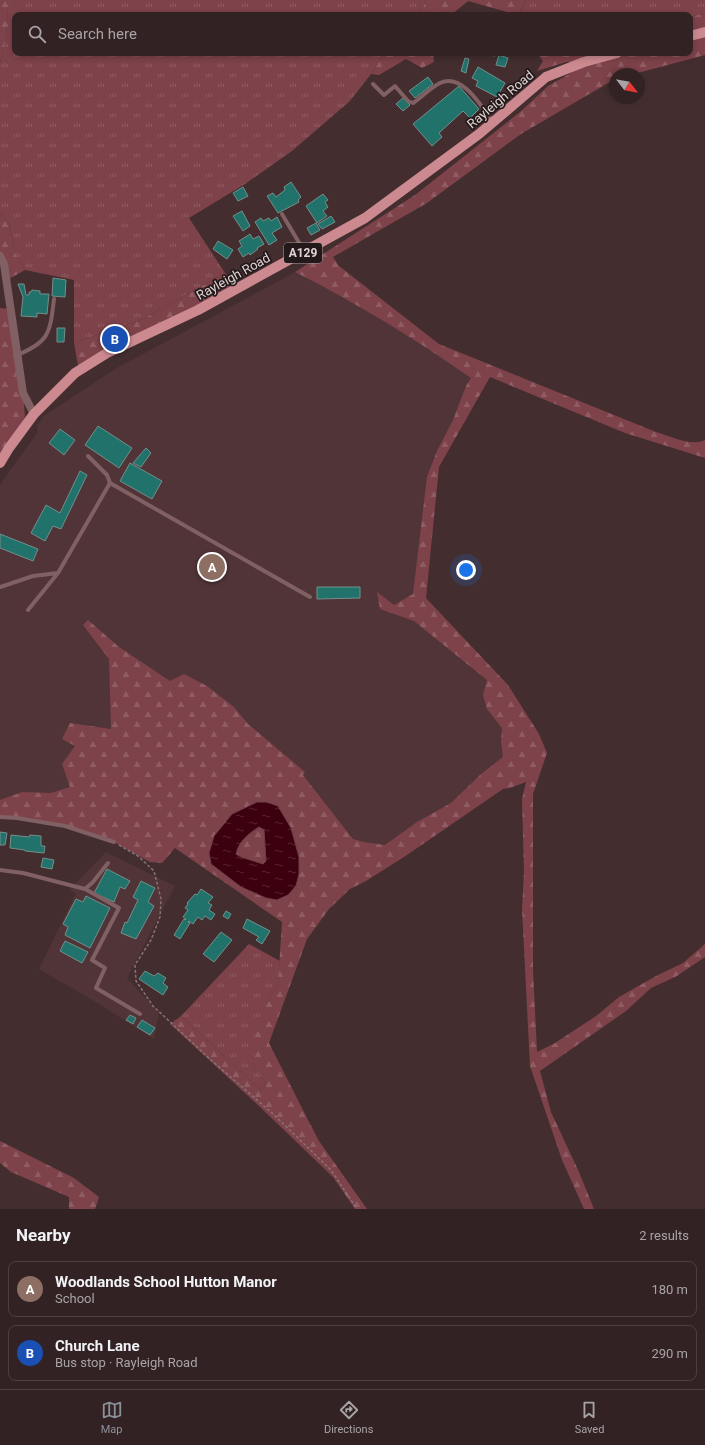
<!DOCTYPE html>
<html lang="en">
<head>
<meta charset="utf-8">
<style>
  body { margin:0; font-family:Roboto,sans-serif; background:#3a2a2b; color:#f1f3f6 }
  .compass { position:absolute; left:609px; top:68px; width:36px; height:36px; border-radius:50%; background:#322223; box-shadow:0 2px 6px #0003; rotate:121deg }
  .you { position:absolute; left:466px; top:570px; width:14px; height:14px; margin:-10px; border:3px solid #fff; border-radius:50%; background:#1a73e8; box-shadow:0 0 0 6px #1a73e833 }
  .badge { display:grid; place-items:center; width:26px; height:26px; border-radius:50%; background:#8c9099; color:#fff; font-size:13px; font-weight:700 }
  .pin { position:absolute; translate:-50% -50%; border:2px solid #fff; box-shadow:0 1px 4px #0006 }
  .list { margin:0; padding:0; list-style:none }
  h2 { display:flex; justify-content:space-between; align-items:center; height:52px; margin:0; padding:0 16px; font-size:17px }
  h2 small { font-size:13px; font-weight:400; color:#a8a4a6 }
  .list li { display:grid; grid-template-columns:26px 1fr auto; gap:12px; align-items:center; box-sizing:border-box; height:56px; margin:0 8px 8px; padding:0 8px; border:1px solid #4d3f41; border-radius:8px }
  .list b { display:block; font-size:15px; white-space:nowrap }
  .list p { margin:0; font-size:13px; white-space:nowrap; color:#a8a4a6 }
  .list em { font-size:13px; font-style:normal; color:#a8a4a6 }
  .icon { flex:none; width:22px; height:22px; fill:none; stroke:currentColor; stroke-width:2; stroke-linecap:round; stroke-linejoin:round }
  .map { position:relative; flex:none; width:705px; height:1209px; overflow:hidden }
  .search { position:absolute; background:#322223; box-shadow:0 2px 6px #0003; left:12px; right:12px; top:12px; height:44px; display:flex; align-items:center; gap:10px; box-sizing:border-box; padding:0 14px; border-radius:8px; color:#a8a4a6; font-size:15px }
  .sheet { height:180px; background:#322223 }
  nav { display:flex; justify-content:space-around; align-items:center; box-sizing:border-box; height:56px; border-top:1px solid #4d3f41; background:#322223; font-size:11px; color:#a8a4a6 }
  nav a { display:grid; justify-items:center; gap:2px }
  nav .on { color:#8c9099 }
  .map>svg:first-child { display:block }
  .built { fill:#513437 }
  .grass { fill:url(#grass-tufts) }
  .forest { fill:url(#forest-firs); fill-rule:evenodd }
  .water { fill:url(#water-ripples); stroke:#6e3f49; fill-rule:evenodd }
  .building { fill:#22726c; stroke:#728f8b }
  .lines { fill:none; stroke-linecap:round; stroke-linejoin:round }
  .path { stroke:#867375; stroke-width:1.5; stroke-dasharray:3 2; stroke-linecap:butt }
  .lane { stroke:#816063; stroke-width:4 }
  .street { stroke:#816063; stroke-width:8 }
  .primary { stroke:#cc8a90; stroke-width:10 }
  .labels { text-anchor:middle; stroke-width:3.5; stroke-linejoin:round; paint-order:stroke }
  .shield { fill:#23191a; stroke:#a89b9c; stroke-width:1 }
  .shield-label { font-size:12px; font-weight:bold; fill:#e1d3d4 }
  .street-label { font-size:13px; fill:#e1d3d4; stroke:#23191a }
</style>
</head>
<body>
<div class="map">
<svg width="705" height="1209" viewBox="0 0 705 1209">
  <defs>
    <pattern id="grass-tufts" width="24" height="20" patternUnits="userSpaceOnUse"><rect width="24" height="20" fill="#7e424a"/><path d="M3 7l-1-3M5 7V3M7 7l1-3M15 17l-1-3M17 17v-4M19 17l1-3" fill="none" stroke="#905c63"/></pattern>
    <pattern id="forest-firs" width="22" height="20" patternUnits="userSpaceOnUse"><rect width="22" height="20" fill="#7e424a"/><path d="M5 1l3.5 6h-7zM16 11l3.5 6h-7z" fill="#905c63"/></pattern>
    <pattern id="water-ripples" width="26" height="14" patternUnits="userSpaceOnUse"><rect width="26" height="14" fill="#3c000e"/><path d="M2 4q2-2 4 0t4 0M15 11q2-2 4 0t4 0" fill="none" stroke="#582430"/></pattern>
  </defs>
  <rect width="100%" height="100%" fill="#432d2f"/>
  <path class="built" d="M314,262L480,377L436,464L422,596L538,739L374,866L303,775L305,772L138,834L0,811V485L3,480L38,432L37,425L42,420L41,418L115,369Z
    M106,852L175,886L127,978L159,1013L154,1039L99,1004L39,969L76,893L69,890Z"/>
  <path class="grass" d="M16,0H426L423,7L416,15H15V53H385L371,74L350,101L292,151L245,184L189,218L225,273L143,319L74,343V280L25,270L16,255L9,223L0,213V63L6,38L8,8Z
    M526,0H705V13L690,17V15H524L520,13Z
    M249,944L280,961L278,984L265,1007L253,1066L266,1083L262,1091L181,1016Z"/>
  <path class="forest" d="M0,0H16L8,9L6,38L0,63Z
    M426,0H526L520,12L524,15H509L507,12L468,1L451,15H416L423,7Z
    M705,13V32L690,36V17Z
    M705,36V55L634,74H615V79L521,134L427,203L333,257L339,266L439,344L656,432C670,436 691,447 705,440V458L625,433L490,377L439,467L426,598L508,685L539,734L547,753L533,794V970L537,1052L555,1043L596,1016L619,997L656,976L683,963L705,944V957L677,976L651,988L626,1011L540,1071L551,1112L579,1172L594,1209H584L562,1160L530,1066L522,909L524,872L522,799L526,782L510,788L503,789L404,857L366,881L350,889L329,909L307,939L269,1043L307,1118L319,1141L367,1209H355L333,1177L259,1106L170,1024L181,1016L262,1091L266,1083L253,1066L256,1034L265,1007L278,984L282,922L175,848L162,863L150,862L114,842L65,826L0,817V800L22,792L51,793L70,787L62,764L75,746L62,739L70,723L111,729L109,659L83,625L88,620L119,647L170,681L184,674L207,686L234,707L248,724L305,772L303,775L353,839L364,842L385,845L417,822L451,803L480,775L503,757L501,742L502,728L487,709L483,695L487,680L414,621L380,609L377,592L394,605L413,594L427,477L437,451L453,420L466,386L471,378C415,339 357,303 295,272L415,195L520,112L548,86L585,65L635,53H690V41ZM278,806L266,898L211,864Z
    M385,53H433L434,62L422,68L406,59L379,75L371,74Z
    M537,53H617L584,62H566L537,71L543,61Z
    M0,213L9,223L16,255L25,270L7,280L0,256Z
    M225,273L236,289L79,371L74,343L143,319Z
    M0,308L10,309L23,393L25,417L0,461Z
    M259,827L264,830L266,861L263,865L241,857L236,854C239,840 248,835 259,827Z
    M0,1141L74,1178L99,1197L95,1209H69V1197L11,1172L0,1163Z"/>
  <path class="water" d="M257,802H267L278,806L291,828L299,857V874L296,886L288,895L277,900L266,898L241,887L211,864L209,853L214,836L232,814ZM259,827L264,830L266,861L263,864L241,857L236,854C239,841 248,834 259,827Z"/>
  <path class="building" d="M476,53H495V56Z
    M499,55L508,58L505,67L496,65Z
    M465,58L469,59L466,73L461,71Z
    M478,67L505,83L497,97L476,86L478,81L472,78Z
    M428,77L433,84L415,98L409,91Z
    M459,86L479,109L470,118L463,111L439,133L442,137L432,146L413,124Z
    M403,98L410,105L403,111L396,104Z
    M291,182L301,197L298,200L299,202L278,213L267,196L273,193L276,197L285,190L284,187Z
    M243,187L248,196L238,201L233,193Z
    M323,194L328,200L325,202L328,207L323,211L327,216L317,223L306,206Z
    M242,211L250,226L243,231L233,216Z
    M331,216L335,222L322,229L318,224Z
    M277,217L282,227L272,233L277,240L269,245L255,222L261,218L263,221L269,218L271,221Z
    M316,223L320,230L311,235L307,228Z
    M250,234L253,239L259,236L264,244L257,248L258,249L250,255L249,253L243,257L238,249L242,246L239,241Z
    M218,241L233,250L227,259L213,249Z
    M53,278L66,280L65,297L52,296Z
    M18,284H24L26,295H29V292H31L32,290L40,291V294H49L47,314L37,313V317L21,316L23,297Z
    M57,328H65L64,342H57Z
    M98,426L132,448L119,468L85,445Z
    M60,429L75,440L64,455L49,443Z
    M146,448L151,453L141,467L133,463Z
    M130,463L162,481L152,499L120,481Z
    M80,471L87,475L61,529L53,526L45,541L31,533L46,505L60,513Z
    M0,534L38,549L33,561L0,548Z
    M317,587H360V598L317,599Z
    M0,832L7,833L5,845H0Z
    M11,835L29,837L30,835L41,836V846H45L44,853L25,851V850L10,848Z
    M43,858L54,860L52,869L41,867Z
    M107,869L130,881L125,889L120,887L114,902L94,893Z
    M141,881L155,888L148,902L154,906L136,939L121,933L125,922L127,923L138,900L133,897Z
    M201,889L213,897L208,903L212,905L209,910L215,914L211,920L205,916L202,920L198,917L193,924L189,921L188,922L190,923L180,939L174,935L184,919L185,920L186,919L183,917L188,910L185,908L188,904L187,903L195,894L197,895Z
    M86,896L110,908L90,948L65,935L68,927L63,924L76,899L83,902Z
    M226,911L231,914L228,919L223,916Z
    M247,919L270,931L262,944L256,940L259,937L243,928Z
    M221,932L232,940L214,962L203,954Z
    M65,941L88,952L82,963L60,951Z
    M145,971L154,976L158,973L166,978L163,983L168,987L163,995L139,979Z
    M130,1015L136,1018L133,1024L126,1020Z
    M142,1020L155,1028L150,1035L137,1027Z"/>
  <g class="lines">
    <path class="path" d="M119,845L138,856L154,871L161,899L160,917L151,940L135,965L136,981L153,1006L211,1060L272,1113L331,1170L357,1209"/>
    <path class="lane" d="M373,84L384,95L395,86L408,101L413,103C422,97 430,88 440,83C462,72 482,107 493,122
      M282,214L304,251
      M17,355C50,342 50,332 54,299
      M88,456L107,475L110,483
      M0,587L33,576L58,573L110,483L310,597
      M28,610L58,573
      M0,817L17,818L65,826L114,842
      M0,870L23,873L85,889L119,908L92,960L105,968L96,988L140,1014
      M85,889L93,882L108,863"/>
    <path class="street" d="M0,256L4,264L23,393L34,414"/>
    <path class="primary" d="M690,36L705,32
      M0,463L9,448L34,414L75,373L107,353L198,310L365,218L479,134L546,77L584,62L617,53"/>
  </g>
  <g class="labels">
    <rect class="shield" x="284" y="243" width="38" height="20" rx="3"/>
    <g class="shield-label">
      <text x="303" y="257">A129</text>
    </g>
    <g class="street-label">
      <text transform="translate(500 99) rotate(-40)" y="5">Rayleigh Road</text>
      <text transform="translate(233 276) rotate(-29)" y="5">Rayleigh Road</text>
    </g>
  </g>
</svg>
<svg class="compass" viewBox="-18 -18 36 36"><path d="M0-13l5 13h-10z" fill="#e53935"/><path d="M0 13l5-13h-10z" fill="#a8a4a6"/></svg>
<div class="you"></div>
<div class="pin badge" style="left:212px;top:567px;background:#8d6e63">A</div>
<div class="pin badge" style="left:115px;top:339px;background:#1a4fb4">B</div>
<div class="search"><svg class="icon" aria-label="search" viewBox="0 0 24 24"><circle cx="10" cy="10" r="6"/><path d="M15 15l6 6"/></svg>Search here</div>
</div>
<section class="sheet">
<h2>Nearby<small>2 results</small></h2>
<ul class="list">
<li><span class="badge" style="background:#8d6e63">A</span><div><b>Woodlands School Hutton Manor</b><p>School</p></div><em>180 m</em></li>
<li><span class="badge" style="background:#1a4fb4">B</span><div><b>Church Lane</b><p>Bus stop · Rayleigh Road</p></div><em>290 m</em></li>
</ul>
</section>
<nav>
<a class="on"><svg class="icon" aria-label="map" viewBox="0 0 24 24"><path d="M3 6l6-2 6 2 6-2v14l-6 2-6-2-6 2zM9 4v14M15 6v14"/></svg>Map</a>
<a><svg class="icon" aria-label="directions" viewBox="0 0 24 24"><path d="M12 3l9 9-9 9-9-9zM9 14v-3h6M13 9l2 2-2 2"/></svg>Directions</a>
<a><svg class="icon" aria-label="saved" viewBox="0 0 24 24"><path d="M7 4h10v16l-5-4-5 4z"/></svg>Saved</a>
</nav>
</body>
</html>
